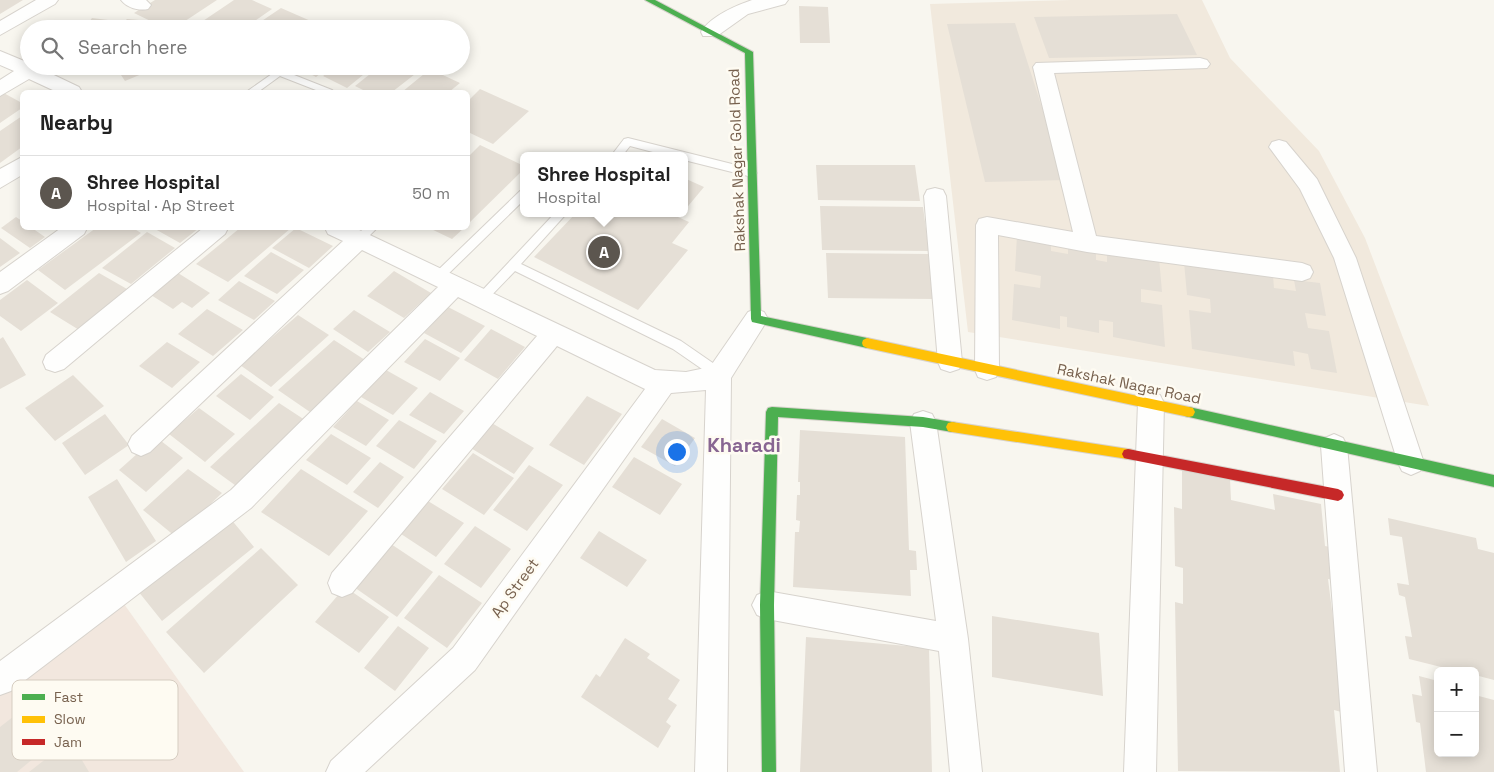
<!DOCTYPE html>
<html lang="en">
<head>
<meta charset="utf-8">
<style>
  body { margin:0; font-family:"Space Grotesk",sans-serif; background:#f2f2f2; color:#222 }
  .controls { position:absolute; right:15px; bottom:15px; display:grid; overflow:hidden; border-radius:8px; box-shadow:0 2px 12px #0003 }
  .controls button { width:45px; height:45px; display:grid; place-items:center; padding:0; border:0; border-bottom:1px solid #e0e0e0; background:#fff; color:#222; font:25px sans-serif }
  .you { position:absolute; left:676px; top:451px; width:18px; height:18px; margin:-12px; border:4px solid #fff; border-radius:50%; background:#1a73e8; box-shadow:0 0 0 8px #1a73e833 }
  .badge { display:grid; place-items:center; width:32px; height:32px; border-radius:50%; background:#5c564f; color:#fff; font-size:16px; font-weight:700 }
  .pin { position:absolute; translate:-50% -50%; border:2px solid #fff; box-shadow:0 1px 5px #0006 }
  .popup { position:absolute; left:520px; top:152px; width:168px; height:65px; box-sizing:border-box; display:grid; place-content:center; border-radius:8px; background:#fff; filter:drop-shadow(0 1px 4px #0005); font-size:16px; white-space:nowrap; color:#767676 }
  .popup b { font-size:19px; color:#222 }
  .popup::after { content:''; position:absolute; left:50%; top:100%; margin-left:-10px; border:10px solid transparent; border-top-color:#fff }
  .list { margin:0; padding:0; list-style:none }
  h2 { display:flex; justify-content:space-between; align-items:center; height:65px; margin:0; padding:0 20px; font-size:21px }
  h2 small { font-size:16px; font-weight:400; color:#767676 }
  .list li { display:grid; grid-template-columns:32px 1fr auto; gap:15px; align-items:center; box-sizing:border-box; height:75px; padding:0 20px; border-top:1px solid #e0e0e0 }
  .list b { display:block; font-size:19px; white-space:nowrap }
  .list p { margin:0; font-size:16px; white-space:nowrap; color:#767676 }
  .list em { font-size:16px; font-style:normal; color:#767676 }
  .icon { flex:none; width:28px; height:28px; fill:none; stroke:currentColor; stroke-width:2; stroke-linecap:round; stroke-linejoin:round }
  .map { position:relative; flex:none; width:1494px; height:772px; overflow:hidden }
  .search { position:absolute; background:#fff; box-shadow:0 2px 12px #0003; left:20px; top:20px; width:450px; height:55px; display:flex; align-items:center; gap:12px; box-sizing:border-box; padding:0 18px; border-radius:28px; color:#767676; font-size:19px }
  .panel { position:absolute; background:#fff; box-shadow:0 2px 12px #0003; left:20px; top:90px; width:450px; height:140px; border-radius:8px }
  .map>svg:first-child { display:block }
  .residential { fill:#f1e9dd }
  .commercial { fill:#f2e7de }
  .building { fill:#e5dfd6 }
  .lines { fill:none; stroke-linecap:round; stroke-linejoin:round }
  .lane-casing { stroke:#d7d3cd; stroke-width:2 }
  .street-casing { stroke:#d7d3cd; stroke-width:2 }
  .fast-casing { stroke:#d8d3cd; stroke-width:2 }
  .slow-casing { stroke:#d8d3cd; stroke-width:2 }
  .jam-casing { stroke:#d8d3cd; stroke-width:2 }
  .lane { fill:#fefefd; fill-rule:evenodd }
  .street { fill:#fefefd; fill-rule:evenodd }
  .fast { fill:#4caf50; fill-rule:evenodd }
  .slow { fill:#ffc107; fill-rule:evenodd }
  .jam { fill:#c62828; fill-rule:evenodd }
  .labels { text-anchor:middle; stroke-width:5; stroke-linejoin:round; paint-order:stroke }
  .street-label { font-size:15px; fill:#77614e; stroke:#fefbf2 }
  .district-label { font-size:20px; font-weight:bold; fill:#886692; stroke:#fefbf2 }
  .key { fill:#fefbf2; stroke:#d6cdc1; stroke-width:1 }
  .key-label { font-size:14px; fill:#77614e }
</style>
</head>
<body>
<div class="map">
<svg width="1494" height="772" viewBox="0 0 1494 772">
  <rect width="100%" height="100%" fill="#f8f6ef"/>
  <path class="residential" d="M1071,0H1202L1230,58L1319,151L1365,238L1429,406L968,332L930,4Z"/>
  <path class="commercial" d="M124,604L244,772H0V693Z"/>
  <path class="building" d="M0,0H23L0,14Z
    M155,0H217L173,29H167L134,13Z
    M234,0H252L272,9L243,29H213L200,23Z
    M799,6L828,7L830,43H800Z
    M281,8L313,22L303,29H250Z
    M1177,14L1197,55L1049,58L1034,17Z
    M92,18L124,22L127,19L139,20L133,29H84Z
    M1015,23L1065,180L985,182L947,24Z
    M115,66H161L125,81Z
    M295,66H330L316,77Z
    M336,66H374L347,88L323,76Z
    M380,66H409L419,71L392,92H367L355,86Z
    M430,69L460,83L449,92H402Z
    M480,89L529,111L493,144L468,132V101Z
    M0,91L22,103V108L0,123Z
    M22,116V147L0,163V131Z
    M480,145L524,166V169L468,224V157Z
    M816,165H915L920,201L818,200Z
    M684,178L704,187L684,211Z
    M820,206L923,207L929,251L822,250Z
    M576,213H682L678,217L689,222L672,243L688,250L638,310L534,257Z
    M16,217L22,221V228H32L45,237L30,248L1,228Z
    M96,228H133L141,233L65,290L38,270Z
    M157,228H199L180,243L155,229Z
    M240,228H291L228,282L196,264Z
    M296,228L333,246L309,268L272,248Z
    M429,228H464L452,239Z
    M147,232L175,248L131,284L102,268Z
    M1017,235L1051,241V251L1068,254V246L1096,250V260L1107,262V252L1159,258L1162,292L1141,289V302L1162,305L1165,347L1113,337V322L1099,320V333L1067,327V317L1060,316V329L1012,320L1014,284L1040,288L1041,276L1015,271Z
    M0,238L20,253L0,267Z
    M271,252L304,270L277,294L244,276Z
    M826,253L928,254L934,299L828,298Z
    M1184,262L1273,276L1274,288L1296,291L1294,280L1320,283L1326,316L1305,313L1308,328L1329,331L1337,373L1311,369L1308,354L1293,351L1295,366L1192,349L1189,310L1211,313L1210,299L1187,295Z
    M394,271L431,293L404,318L367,296Z
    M99,273L127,289L112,301L118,305L84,333L50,312Z
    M178,273L210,293L192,308L182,302L173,309L151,295Z
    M27,280L58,303L21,331L0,316V300Z
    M239,281L275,301L254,320L218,300Z
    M448,307L485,326L461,353L424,333Z
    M207,309L243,330L213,356L178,334Z
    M354,310L390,332L368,352L333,329Z
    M298,315L329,335L271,387L240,365Z
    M491,329L525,347L498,379L464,360Z
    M3,337L26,375L0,389V339Z
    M425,339L460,358L440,381L404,362Z
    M334,340L365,360L310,412L278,390Z
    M167,342L200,362L172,388L139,366Z
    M386,370L418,388L393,415L361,397Z
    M241,374L274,397L250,420L216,396Z
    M73,375L104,406L55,441L25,408Z
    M430,392L464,411L444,434L409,415Z
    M587,396L622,414L584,465L549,445Z
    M357,401L389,420L366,446L333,427Z
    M279,403L308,422L239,488L210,467Z
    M199,408L235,434L205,462L169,434Z
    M105,414L129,445L85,475L62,443Z
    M662,419L695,438L675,466L641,447Z
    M399,420L437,441L414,469L376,446Z
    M490,422L534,448L514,474L469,447Z
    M800,430L905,437L909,550L916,551L917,570H910L911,596L793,587L795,532H799L800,521L796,520L797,495H800V482H798Z
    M331,434L371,458L347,485L306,460Z
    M156,437L183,458L146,492L119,470Z
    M473,453L514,478L484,515L442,489Z
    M634,457L682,484L660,515L612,487Z
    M380,462L404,477L378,508L353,492Z
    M529,465L563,485L527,531L493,510Z
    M188,469L222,493L176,537L143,510Z
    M301,469L368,511L329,556L261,512Z
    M1182,469L1230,479L1231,500L1275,510L1273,494L1321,504L1325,546L1330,547L1334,580L1328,579L1345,713L1334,710L1340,772L1178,771L1175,602L1183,604V568L1175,566L1174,507L1182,509Z
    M117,479L156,541L126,562L88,497Z
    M423,498L464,523L436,557L395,530Z
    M230,518L254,547L162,621L138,591Z
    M1388,518L1476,538L1478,549L1494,553V680L1475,675V671H1457L1409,659L1405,636L1412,637L1405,597L1399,595L1397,583L1409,585L1402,537L1390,535Z
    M475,526L511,549L481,588L444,564Z
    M599,531L647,560L627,587L580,558Z
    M388,542L433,572L397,617L351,585Z
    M261,548L298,585L204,673L166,632Z
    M439,575L482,603L447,648L404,618Z
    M345,587L389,617L359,653L315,622Z
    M992,616L1099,633L1103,696L992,677Z
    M398,626L429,648L395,691L364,668Z
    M806,637L929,648L932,772H800Z
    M625,638L650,654L647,658L680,680L668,699L677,705L666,722L671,726L658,748L581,697L596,674L600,677Z
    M1419,676L1438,681V753H1475V695L1494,700V772H1426L1420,723L1416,722L1412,694L1422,696Z
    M32,702L56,740L17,772H0V727Z
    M70,740L89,772H29Z"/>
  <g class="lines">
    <defs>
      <path id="lane" d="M279,69L332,90L334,92H321L280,76L258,92H247L249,90Z
        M628,138L752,169L757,173L752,177L684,160V156H668L630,146L622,156H611L624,139Z
        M524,190V200L442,280H434L432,277L434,274L520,191Z
        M555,213H567L521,264L681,341L723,370L725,374L723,378H715L673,349L515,271L486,301H478L476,298L478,295Z
        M364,228H377L362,243H354L352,240Z"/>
      <path id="street" d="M36,0H58L55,4L0,35V21Z
        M121,0H146L151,5L148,9C139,11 127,8 121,0Z
        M752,0H788L785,4L748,14L717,36H703L701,32C711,16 735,6 752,0Z
        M0,51L29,63V66H35L79,87L82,92H57L29,79L0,96V80L14,71L0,65Z
        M1200,58L1207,60L1210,64L1207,68L1054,73L1096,236L1302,263L1310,266L1313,272L1310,278L1302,281L1087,252L998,235L999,370L996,377L987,380L978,377L975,370L976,225L979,219L987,217L1073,232L1033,67L1036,63Z
        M1279,140L1286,142L1317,179L1356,258L1424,463L1420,471L1411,475L1402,471L1398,463L1334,258L1300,189L1269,147L1272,142Z
        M22,157V175L0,188V169Z
        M935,188L943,190L946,196L962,362L959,369L950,372L941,369L938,362L924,196L927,190Z
        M61,228H87L84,234L8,291L0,294V272Z
        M203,228H228L225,234L64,369L55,372L46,369L43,362L46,355Z
        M325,228H355L655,370L686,372L710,367L748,312L756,309L764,312L768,319L731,378L727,772H695L706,390L671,393L475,670L365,772H326L331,761L453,648L645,389L557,346L352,593L342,597L332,593L328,583L332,573L537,336L458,297L251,508L11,691L0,695V661L231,490L438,287L362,250L150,452L141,456L132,452L128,444L132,436L343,241L328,234Z
        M1151,392L1160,395L1164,403L1156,772H1124L1138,403L1142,395Z
        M923,411L932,414L936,422L968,639L982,772H950L939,651L767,619L757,615L752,605L757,595L767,591L936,621L910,422L914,414Z
        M1334,434L1343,438L1347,446L1377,772H1345L1321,446L1325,438Z"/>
      <path id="fast" d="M645,0H655L753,52L761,316L867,338L871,340L872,343L871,346L867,348L752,322L751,319L745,53Z
        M772,407L923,417L952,422L956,423L958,427L956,431L952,432L923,427L778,417L774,605L776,772H762L760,605L766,412L768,408Z
        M1189,407L1494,475V487L1189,417L1185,416L1183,412L1185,408Z"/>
      <path id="slow" d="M867,338L1189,407L1193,408L1195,412L1193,416L1189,417L867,348L863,346L862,343L863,340Z
        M952,422L1128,449L1132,450L1134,454L1132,458L1128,459L952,432L948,431L946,427L948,423Z"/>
      <path id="jam" d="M1128,449L1338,489L1342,491L1344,495L1342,499L1338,501L1128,459L1124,458L1122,454L1124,450Z"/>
    </defs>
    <use href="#lane" class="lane-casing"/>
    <use href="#street" class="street-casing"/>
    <use href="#fast" class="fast-casing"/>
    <use href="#slow" class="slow-casing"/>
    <use href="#jam" class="jam-casing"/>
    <use href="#lane" class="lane"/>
    <use href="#street" class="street"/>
    <use href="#fast" class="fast"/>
    <use href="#slow" class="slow"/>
    <use href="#jam" class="jam"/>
  </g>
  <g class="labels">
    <g class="street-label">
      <text transform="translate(737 160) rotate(-92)" y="5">Rakshak Nagar Gold Road</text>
      <text transform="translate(1129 384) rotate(12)" y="5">Rakshak Nagar Road</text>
      <text transform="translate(515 588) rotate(-54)" y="5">Ap Street</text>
    </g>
    <g class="district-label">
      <text x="744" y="452">Kharadi</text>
    </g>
  </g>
  <rect x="12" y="680" width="166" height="80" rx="8" class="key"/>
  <rect x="22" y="694" width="23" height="6" fill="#4caf50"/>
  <rect x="22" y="716" width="23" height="7" fill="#ffc107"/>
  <rect x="22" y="739" width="23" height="6" fill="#c62828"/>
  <g class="key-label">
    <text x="54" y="702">Fast</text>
    <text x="54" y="724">Slow</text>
    <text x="54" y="747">Jam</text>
  </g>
</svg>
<div class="controls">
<button>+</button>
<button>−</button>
</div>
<div class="you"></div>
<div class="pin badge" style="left:604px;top:252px">A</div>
<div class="popup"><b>Shree Hospital</b>Hospital</div>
<div class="search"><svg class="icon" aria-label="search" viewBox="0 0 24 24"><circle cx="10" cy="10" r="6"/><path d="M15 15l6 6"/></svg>Search here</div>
<section class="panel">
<h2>Nearby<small></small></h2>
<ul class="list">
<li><span class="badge">A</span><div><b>Shree Hospital</b><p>Hospital · Ap Street</p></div><em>50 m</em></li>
</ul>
</section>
</div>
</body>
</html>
